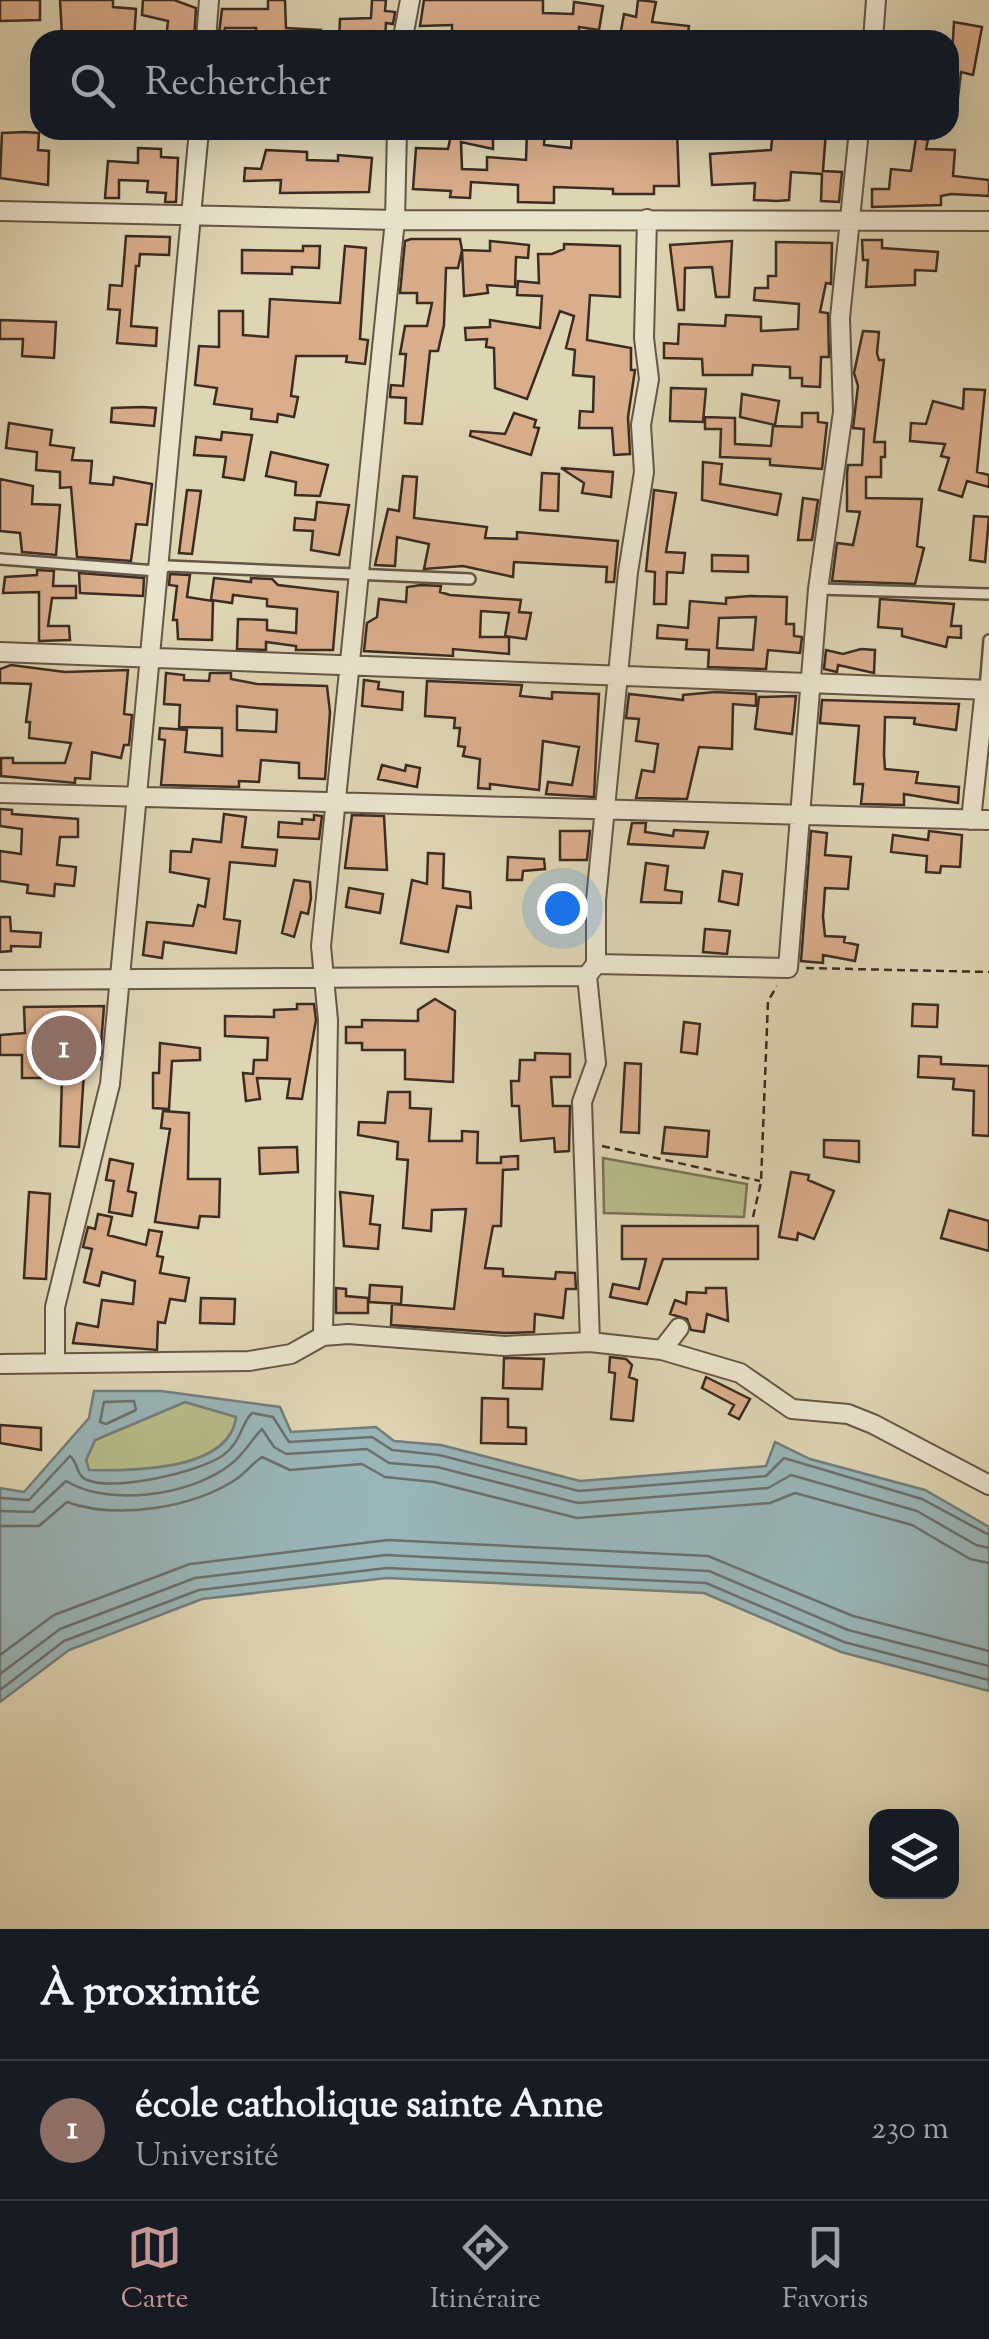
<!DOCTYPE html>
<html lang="fr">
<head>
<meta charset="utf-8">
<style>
  body { margin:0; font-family:"Sorts Mill Goudy",serif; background:#20242c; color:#f1f3f6 }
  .controls { position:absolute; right:30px; bottom:30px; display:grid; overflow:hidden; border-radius:20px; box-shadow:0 10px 40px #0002 }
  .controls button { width:90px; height:90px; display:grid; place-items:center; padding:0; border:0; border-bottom:2px solid #363941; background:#171b24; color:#f1f3f6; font:50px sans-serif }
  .you { position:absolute; left:562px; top:908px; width:35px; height:35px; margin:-25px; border:8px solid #fff; border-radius:50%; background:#1a73e8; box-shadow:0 0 0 15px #1a73e833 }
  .badge { display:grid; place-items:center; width:65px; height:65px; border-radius:50%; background:#c59692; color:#fff; font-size:32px; font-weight:700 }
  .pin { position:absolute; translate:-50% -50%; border:5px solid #fff; box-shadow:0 2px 10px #0006 }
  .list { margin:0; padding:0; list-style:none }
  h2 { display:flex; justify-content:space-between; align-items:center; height:130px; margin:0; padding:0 40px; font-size:42px }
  h2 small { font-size:32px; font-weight:400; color:#9ea1a6 }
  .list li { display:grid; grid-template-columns:65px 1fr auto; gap:30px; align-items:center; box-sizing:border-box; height:140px; padding:0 40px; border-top:2px solid #363941 }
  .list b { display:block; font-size:38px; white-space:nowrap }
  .list p { margin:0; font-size:32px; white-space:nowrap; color:#9ea1a6 }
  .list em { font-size:32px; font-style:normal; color:#9ea1a6 }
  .icon { flex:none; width:55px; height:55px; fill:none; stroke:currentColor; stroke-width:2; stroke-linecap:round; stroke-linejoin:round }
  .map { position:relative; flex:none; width:989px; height:1929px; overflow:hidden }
  .search { position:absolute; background:#171b24; box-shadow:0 10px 40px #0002; left:30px; right:30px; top:30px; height:110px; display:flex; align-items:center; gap:25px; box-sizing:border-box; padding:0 35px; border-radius:30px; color:#9ea1a6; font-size:38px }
  .sheet { height:270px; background:#171b24 }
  nav { display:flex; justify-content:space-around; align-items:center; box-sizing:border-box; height:140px; border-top:2px solid #363941; background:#171b24; font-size:28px; color:#9ea1a6 }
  nav a { display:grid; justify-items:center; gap:5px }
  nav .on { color:#c59692 }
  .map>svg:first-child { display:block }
  .green { fill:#b7bc89; stroke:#797456; stroke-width:2.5 }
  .water { fill:#99b5b8; stroke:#737e7c; stroke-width:2.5; fill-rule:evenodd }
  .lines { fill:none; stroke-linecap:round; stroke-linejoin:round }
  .shore { stroke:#6a706d; stroke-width:2.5 }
  .building { fill:#daad8b; stroke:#3b2c22; stroke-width:2.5; fill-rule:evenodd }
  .lane-casing { stroke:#645646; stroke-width:14 }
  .street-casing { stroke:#645646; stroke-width:22 }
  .path { stroke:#3b2c22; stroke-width:2.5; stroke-dasharray:8 5; stroke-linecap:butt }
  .lane { stroke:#eae4ce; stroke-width:9 }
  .street { stroke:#eae4ce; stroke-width:18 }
</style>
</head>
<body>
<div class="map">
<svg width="989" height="1929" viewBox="0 0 989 1929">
  <rect width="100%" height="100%" fill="#ded5b3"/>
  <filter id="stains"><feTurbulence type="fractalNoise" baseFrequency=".002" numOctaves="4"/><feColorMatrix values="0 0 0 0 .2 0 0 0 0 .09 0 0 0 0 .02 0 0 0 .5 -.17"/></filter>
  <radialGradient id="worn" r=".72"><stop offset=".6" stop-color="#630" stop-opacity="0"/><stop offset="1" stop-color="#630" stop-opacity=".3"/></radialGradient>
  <path class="green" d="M603,1158L747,1184L744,1217L604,1213Z
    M185,1402L237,1417C227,1473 131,1471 89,1471L86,1460L95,1440Z"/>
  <path class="water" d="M94,1391H161L280,1407L291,1432L376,1427L394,1441L441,1445L580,1481L766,1466L775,1442L810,1459L925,1490L989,1527V1691L841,1652L704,1593L387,1578L202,1599L69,1650L0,1702V1488L24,1492L89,1418ZM185,1402L236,1417C230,1472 129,1471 89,1470L86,1460L95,1440Z"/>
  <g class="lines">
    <path class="shore" d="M134,1401L136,1410L106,1424L100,1422L104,1402Z
      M0,1498L29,1500L70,1456C78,1462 76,1476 87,1480C116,1491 196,1473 222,1456C242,1442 241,1423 252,1413L273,1417L289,1442L372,1437L392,1450L439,1455L579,1491L766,1476L784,1458L922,1499L989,1535
      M0,1511L33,1512L66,1481C108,1507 191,1496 231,1464C244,1454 252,1439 262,1429L274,1447L286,1454L367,1449L389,1463L437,1467L578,1503L768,1488L791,1475L917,1511L976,1545L989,1548
      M0,1526H39L67,1502C117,1520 194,1508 238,1478C246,1472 253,1463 262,1457L290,1470L362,1464L385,1477L434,1482L577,1518L770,1503L795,1493L912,1525L970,1559L989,1563
      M0,1655L54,1615L190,1564L388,1540L708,1556L853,1616L989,1651
      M0,1674L60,1629L195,1578L386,1555L709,1571L848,1630L989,1666
      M0,1690L64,1641L199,1590L387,1568L706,1583L844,1642L989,1680"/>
  </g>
  <path class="building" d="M0,0H40V20L0,21Z
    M60,0H113V7L136,9L134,40H67L62,36Z
    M143,0H174L196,8L194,40L166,39L168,21L142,15Z
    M268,0H285L286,28L321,30V40H257L256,28H225L224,34H219L222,9H268Z
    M372,0H386L385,11L395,12L393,24L386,23L385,40H339L340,19L371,18Z
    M424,0H543V13L573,14L574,2L603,6L599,30L579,27V40H488L452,37V25L420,26Z
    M638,0L656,2L652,22L689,26L687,40L621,31L624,14L636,17Z
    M954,22L982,27L973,75L961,72L957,106L949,105Z
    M452,130L493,135V149L461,142L462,169L487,170V157L526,160L527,130H545L544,145L571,148L572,130H615V136H639V130H677L679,186H654V194H613V189L554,187V203L518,202V185L471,182L470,198L450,197L451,191L413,189L416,148L448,149Z
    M773,130H826L823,171L842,172L839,202L821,201L822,174L791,172L789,200L777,201L754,200L755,183L712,185L710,154L771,150Z
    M25,132L39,133L38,150L49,151L48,185L0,178L2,133Z
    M916,138L928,140L926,149L955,150L953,176L989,180V196L951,194L941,196V205L872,207V189H889L891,169L911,171Z
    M138,148L161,149V157L178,158L176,202H165L166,193L147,192L148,181L119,180V198H105L108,161L138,163Z
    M266,150L307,152V160L338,161V155L372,158L369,192L280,193L281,180L244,181L245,168L261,169Z
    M126,236L170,237L169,255L140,254L139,266H136L131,326L157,328L156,346L117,343L120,310L108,309L110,285L122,286Z
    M411,239H460L462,250L458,268H446L444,325L438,351H430L422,424L405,423L406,398L390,397L391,385L403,386L406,354H400L405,326H427L432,303H417V293H400L405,241Z
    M862,240H882V248L938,252L936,271L915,270V285L866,287L868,260H863Z
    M490,241L529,245L528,258L516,257L515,287L487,285L488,293L464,296L462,250L490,251Z
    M732,241L729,297H716L712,267L685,268L684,310H678L670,245Z
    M776,242L832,243L831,284L826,283L820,312L828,313L829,357H821L820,387L802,386V378H790V367L753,365L752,375H703L702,359L664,358V343L678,344L679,324L725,326L726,315L761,317V331L798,329L799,304L754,300L755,288H768V276H776Z
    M564,244L620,246V297L590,295L587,340L631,348V370H635L628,417L630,454L614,455L612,428H579L580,411L593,412L594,377L573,375L575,350L566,348L574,316L560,311L527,399L495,388L494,348L486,347L487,339L466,340L465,328L490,327V320L540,328L542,296L517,295L518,281L539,283L538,254H552L564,249Z
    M303,246H320L319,268L292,267V274L242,273V250L303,251Z
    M345,246L366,248L360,339L368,340L365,364L346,362L347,356H296L291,396L298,397L294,417L278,414L277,422L251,419L252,409L214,404L217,388L195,385L199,346L219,347V311H243V335L268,337L270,299L340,303Z
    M0,320L56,322L54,358L22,356L23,339H0Z
    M863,331L879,332L877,353L879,360H884L874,442H885V457H881V477H866V498L922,499L917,546L924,548L915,584L832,581L837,543L853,545L860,512L847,511V473L848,465H862L864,429L853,428L858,386L854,373Z
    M671,388L706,389L703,422L670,421Z
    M964,389L985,390L977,472L989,475V487L967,481L962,497L939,490L949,458L941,456L945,444L910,441L911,423L926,424L933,401L963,409Z
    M742,394L779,401L775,425L740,417Z
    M142,407L156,408L154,426L111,422L112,408Z
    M514,413L536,420L534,427L539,428L531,455L470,436L471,431L505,434Z
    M802,413H818V422L827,423L822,469L770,465V459L720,457L721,429H705V417L735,418V444L771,446L773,426L802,427Z
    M9,423L52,430L50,445L74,448L72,460L92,461L90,483L113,485L114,477L152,484L147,525L136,524L131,561L77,557L71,487L60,488V472L36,470L37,452L6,448Z
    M222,432L252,435L244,480L223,477L226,457L194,455L196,437L221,440Z
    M271,452L328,465L320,496L295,495L296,482L266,476Z
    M703,462L722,464L720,484L781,494L777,515L702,500Z
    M561,468L613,472L611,497L582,493L584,483Z
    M542,473L559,474L558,511L540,510Z
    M403,476L417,477L414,518L487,527L485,538L517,539V532L618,541L614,582H606L607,567L514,562L513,577L463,566L424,569L429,544L397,537L395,566L375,565L388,509L399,511Z
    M0,479L33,486L32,504L60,505L56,555L22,552L20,533L0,531Z
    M187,490L201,491L192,554L179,553Z
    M654,490L676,493L666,552L685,553L683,573L667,572L666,604H654L655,572L646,571Z
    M803,498L818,500L812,540H798Z
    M317,502L349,505L339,555L311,550L313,531L294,530L295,518L315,520Z
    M974,516L989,517L985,562L970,560Z
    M712,555L748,556V572L712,571Z
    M37,570L54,571L53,586H76V598H52L48,626H69L70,640L39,641V592L3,593L5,577L37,575Z
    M79,573L144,578L143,596L80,593Z
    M170,574L190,575L187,597L213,601L212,640L178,639L177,620H173L177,586L169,585Z
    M214,578L251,582V578L272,579L278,585L338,592L333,650H296V646L266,642V650L237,649L238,619L267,620V630L296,633L297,609L267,606V599L233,595L232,603L211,600Z
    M421,585L441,586L440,592L450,595L521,600L519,612L531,613L526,639L505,636L509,613L481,611L480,637H509V654L453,649V656L364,651L367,623L377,617L379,599L406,602L407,587Z
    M750,596L787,597L786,624H794V636L802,637L800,653L768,650L766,669L708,667L709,650L686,649L687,640L657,638L658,625L688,628L690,601L726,604V598ZM756,617L753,650L717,648L719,618Z
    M880,599L954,604L951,626H961V638L948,637L946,647L902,636V629L878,627Z
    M861,649L875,650L874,673L838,665L837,672L824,669L826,650L843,654Z
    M11,665L65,672L128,670L124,714L132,715L129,745H124L121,758L92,752L90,779L75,778V783L1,776V758H13V763H65L71,743L29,738L30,722H26L31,684L0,683V669Z
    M166,673L184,675V680L209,681L210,673H231V679L257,684L327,686L330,712L325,779L299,778V763L261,760L259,782L239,781V787L161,785L165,740L159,739L160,728L187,730L185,752L222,756V728L179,727L180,705L164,704ZM237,706L277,710L276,732L237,730Z
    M364,680L379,682L378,689L403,692L402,710L362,706Z
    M427,681L522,685L520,696L552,699V692L599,694L594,797L546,794L548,782L572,785L579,747L543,741L539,790L490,784V789L478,788L480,759L463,756L465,747L458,746L460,728H454L455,718L425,716Z
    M715,692L756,694V706L733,704L732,749L699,747L687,799L636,798L642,770L654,772L658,744L636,741L639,719L626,718L629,694L683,700V695Z
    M796,696L792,734L755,729L759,697Z
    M822,700L959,704L956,730L914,724L915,718L885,717L884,755L885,769L918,772L916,783L959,787L958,803L904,794V805L861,804L863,784H854L859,726L820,723Z
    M382,765L405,771L406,765L420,768L417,787L378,779Z
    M0,809L12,810V814L78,819V837H60L57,865L76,867L74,886L55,884L54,896L27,893L28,885L0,881V851L21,854L22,829L0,826Z
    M224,814L246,817L242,847L277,850L275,866L230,862L224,919L240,921L236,953L164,942L162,958L143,955L147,922L193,926L198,905L205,907L209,879L170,872L171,851L191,852L193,839L221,842Z
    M314,815L322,816L319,839L278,837L279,822L302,824V819L314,820Z
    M352,815L384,816L387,870L345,868Z
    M632,823H646L645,832L673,836L674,830L708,832L704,848L628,844Z
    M560,831H590L587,860H560Z
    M811,831L827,833L825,855L851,857L848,889L825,888L823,917L825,936L845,937L844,942L858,945L855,961L823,955V963L801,961Z
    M929,831L962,835L960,867L941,866L940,873L926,872L927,856L891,852L893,835L928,840Z
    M428,853L444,854L443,888L470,892L471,908L457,906L448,952L401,943L412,880L427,884Z
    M508,857L544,859L545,869L523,871L522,880H507Z
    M646,863L668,866L665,890L682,892L681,903L641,902Z
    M723,871L742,874L738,905L719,901Z
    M294,880L310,882L311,898L308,914L301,912L294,937L282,933Z
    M349,888L383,894L380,913L346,907Z
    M0,917H10L11,931L41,933L40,947L11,946V951L0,952Z
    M705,929L730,931L727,954L703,952Z
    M435,999L455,1011L453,1082L405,1079V1050H362V1043H346V1027H362V1020L418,1021V1010Z
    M297,1004H314L316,1020L302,1099L287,1098L290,1079L257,1078L260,1099L246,1101L243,1073L253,1074L254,1060H267L268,1038L225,1036V1016L274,1017V1010L297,1009Z
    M913,1004L938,1005L937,1027L912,1026Z
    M104,1006L100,1059L85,1058L79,1147L60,1146L62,1078H22V1055H0V1035L25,1033L24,1007Z
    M684,1022L700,1024L697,1054L681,1052Z
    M160,1043L200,1048V1060L172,1061L169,1109L153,1108V1073H159Z
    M535,1053L570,1054V1077H551L553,1106H570L569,1151L555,1152L554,1138L521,1141L519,1106H512L511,1081H519L520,1060H535Z
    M919,1056L941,1057V1064L989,1066V1136L973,1135L974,1091L953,1089L954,1079L918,1077Z
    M625,1063L641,1064L639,1133L621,1132Z
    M388,1092H410V1108L431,1109L429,1141H462V1131L478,1132L477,1163H501V1157L518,1156V1169L503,1170L501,1226H493L485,1268L503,1269V1276L555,1279L556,1272L575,1273L576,1289H566L563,1318L535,1314L534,1332L505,1333L391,1325L392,1304L454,1309L466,1209L432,1210L431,1231L403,1228L408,1160L397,1159L398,1142L358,1135L359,1122L385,1123Z
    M163,1111L189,1113L188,1179H220L219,1217L200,1216L198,1228L155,1222L170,1129L161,1128Z
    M665,1127L709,1131L707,1157L662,1153Z
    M824,1140L859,1141V1162L824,1157Z
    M297,1147L298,1172L260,1174L259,1148Z
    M110,1159L133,1164L128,1191L136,1193L132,1216L109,1212L114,1181L106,1180Z
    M791,1172L809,1175L808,1180L834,1191L814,1239L798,1233L797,1240L779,1237Z
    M29,1192L50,1194L46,1279L24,1278Z
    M340,1192L373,1196L370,1224L380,1225L378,1249L344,1246Z
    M949,1210L989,1221V1251L941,1238Z
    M98,1214L112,1217L108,1235L146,1245L149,1230L162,1232L157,1256L163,1257L160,1273L189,1278L185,1301L170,1299L165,1323L158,1322L157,1350L73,1343L77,1323L98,1327L102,1300L133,1304L135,1281L102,1272L99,1286L84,1282L92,1249L83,1247L88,1227L95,1229Z
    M622,1226H758V1259H663L647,1304L610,1297L613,1284L639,1289L646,1259H622Z
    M370,1285L402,1287L401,1304L369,1302Z
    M336,1288L346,1289V1296L368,1298V1313H336Z
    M706,1288H726L728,1321L707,1314L704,1332L691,1330L687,1319L670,1314L675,1300L686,1304L687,1292L706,1293Z
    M201,1298L235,1299L234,1324L200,1323Z
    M610,1357L626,1359L632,1365L629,1377L637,1380L633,1421L611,1419L615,1373L609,1372Z
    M504,1358L544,1359L542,1389L503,1388Z
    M706,1377L750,1399L739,1419L729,1414L734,1405L702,1388Z
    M482,1398L508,1399V1427L526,1428V1444L481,1443Z
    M0,1425L41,1428V1450L0,1443Z"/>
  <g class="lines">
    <defs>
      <path id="lane" d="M0,559L157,571L168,566L470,579
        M818,589L989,594
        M985,689L989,640"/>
      <path id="street" d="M206,40L209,0
        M407,40L404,32L410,0
        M873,40L876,0
        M0,211L395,220L989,221
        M0,652L989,690
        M0,793L989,820
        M971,820L985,689
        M596,964V900L628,572L644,472L641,425L649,379L644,338L647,219
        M587,976L596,1063L582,1102L590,1342
        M0,980L587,976L596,964L788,968L818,589L843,412L840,318L859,130
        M323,1336L328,1020L321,946L395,220L397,130
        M662,1350L740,1373L792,1409L848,1414L873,1424L989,1485
        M55,1360V1307L110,1084L199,130
        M0,1364L249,1361L291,1354L323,1336L348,1334L505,1346L590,1342L662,1350L679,1328"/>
    </defs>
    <use href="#lane" class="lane-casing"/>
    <use href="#street" class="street-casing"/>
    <path class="path" d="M806,968L989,972
      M602,1146L760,1181
      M753,1217L761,1182L768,1001L777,986"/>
    <use href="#lane" class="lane"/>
    <use href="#street" class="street"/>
  </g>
  <rect width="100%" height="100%" filter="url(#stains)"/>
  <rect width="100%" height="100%" fill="url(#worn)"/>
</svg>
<div class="controls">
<button><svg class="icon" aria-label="layers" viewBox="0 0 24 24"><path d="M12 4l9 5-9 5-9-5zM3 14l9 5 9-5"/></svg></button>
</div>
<div class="you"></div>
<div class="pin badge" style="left:64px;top:1048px;background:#8d6e63">1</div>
<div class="search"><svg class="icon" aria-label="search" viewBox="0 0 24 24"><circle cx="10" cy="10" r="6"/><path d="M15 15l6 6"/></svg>Rechercher</div>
</div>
<section class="sheet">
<h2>À proximité<small></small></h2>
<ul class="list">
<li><span class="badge" style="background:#8d6e63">1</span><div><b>école catholique sainte Anne</b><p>Université</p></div><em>230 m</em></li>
</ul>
</section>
<nav>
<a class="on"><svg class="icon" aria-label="map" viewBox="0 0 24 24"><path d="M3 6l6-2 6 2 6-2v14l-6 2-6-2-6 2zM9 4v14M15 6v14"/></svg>Carte</a>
<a><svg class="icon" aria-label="directions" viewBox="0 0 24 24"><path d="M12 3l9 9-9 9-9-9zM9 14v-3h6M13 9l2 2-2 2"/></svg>Itinéraire</a>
<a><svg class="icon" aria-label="saved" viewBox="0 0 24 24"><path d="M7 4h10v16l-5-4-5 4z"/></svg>Favoris</a>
</nav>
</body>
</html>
